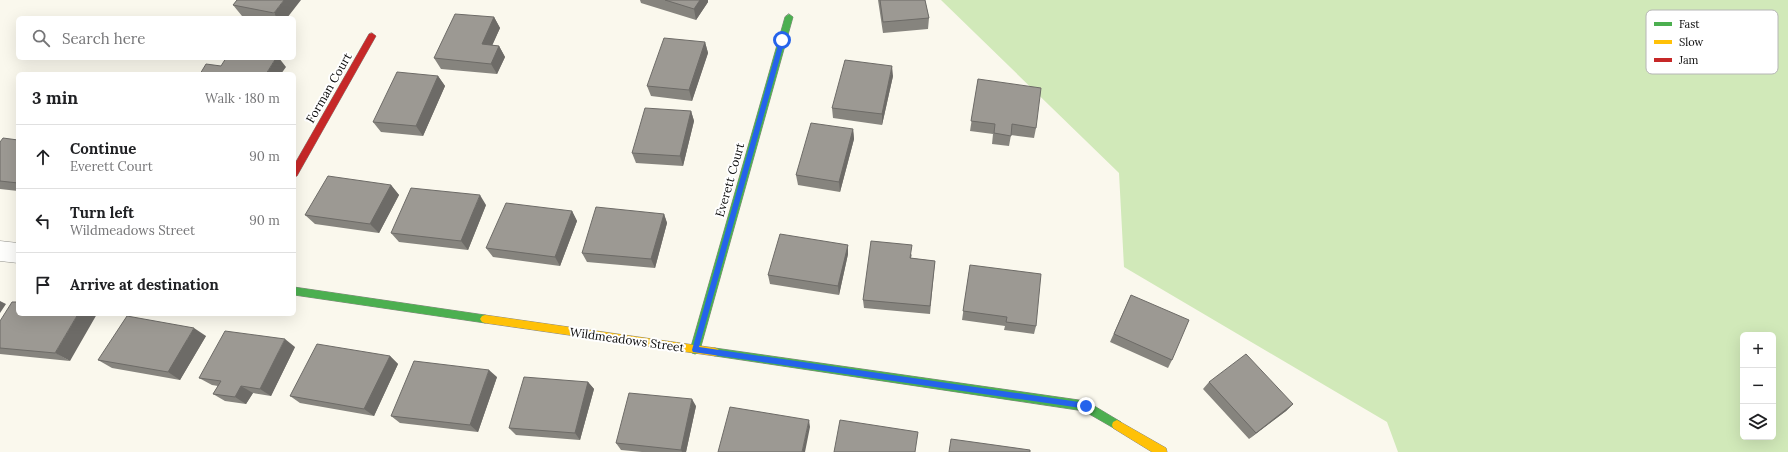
<!DOCTYPE html>
<html lang="en">
<head>
<meta charset="utf-8">
<style>
  body { margin:0; font-family:Lora,serif; background:#f2f2f2; color:#202124 }
  .controls { position:absolute; right:12px; bottom:12px; display:grid; overflow:hidden; border-radius:6px; box-shadow:0 4px 16px #0002 }
  .controls button { width:36px; height:36px; display:grid; place-items:center; padding:0; border:0; border-bottom:1px solid #e0e0e0; background:#fff; color:#202124; font:20px sans-serif }
  .stop { position:absolute; width:12px; height:12px; margin:-9px; border:3px solid #2563eb; border-radius:50%; background:#fff }
  .stop.end { background:#2563eb; border-color:#fff; box-shadow:0 1px 4px #0008 }
  .list { margin:0; padding:0; list-style:none }
  h2 { display:flex; justify-content:space-between; align-items:center; height:52px; margin:0; padding:0 16px; font-size:17px }
  h2 small { font-size:13px; font-weight:400; color:#757577 }
  .list li { display:grid; grid-template-columns:26px 1fr auto; gap:12px; align-items:center; box-sizing:border-box; height:64px; padding:0 16px; border-top:1px solid #e0e0e0 }
  .list b { display:block; font-size:15px; white-space:nowrap }
  .list p { margin:0; font-size:13px; white-space:nowrap; color:#757577 }
  .list em { font-size:13px; font-style:normal; color:#757577 }
  .icon { flex:none; width:22px; height:22px; fill:none; stroke:currentColor; stroke-width:2; stroke-linecap:round; stroke-linejoin:round }
  .map { position:relative; flex:none; width:1788px; height:452px; overflow:hidden }
  .search { position:absolute; background:#fff; box-shadow:0 4px 16px #0002; left:16px; top:16px; width:280px; height:44px; display:flex; align-items:center; gap:10px; box-sizing:border-box; padding:0 14px; border-radius:6px; color:#757577; font-size:15px }
  .panel { position:absolute; background:#fff; box-shadow:0 4px 16px #0002; left:16px; top:72px; width:280px; height:244px; border-radius:6px }
  .map>svg:first-child { display:block }
  .forest { fill:#d1e9b9; fill-rule:evenodd }
  .lines { fill:none; stroke-linecap:round; stroke-linejoin:round }
  .street-casing { stroke:#92918c; stroke-width:1 }
  .fast-casing { stroke:#898883; stroke-width:1 }
  .slow-casing { stroke:#898883; stroke-width:1 }
  .jam-casing { stroke:#898883; stroke-width:1 }
  .street { fill:#fefefc; fill-rule:evenodd }
  .fast { fill:#4caf50; fill-rule:evenodd }
  .slow { fill:#ffc107; fill-rule:evenodd }
  .jam { fill:#c62828; fill-rule:evenodd }
  .wall { fill:#86847e }
  .shaded-wall { fill:#6d6b67 }
  .building { fill:#9c9993; stroke:#6d6b67 }
  .route { fill:#2563eb }
  .labels { text-anchor:middle; stroke-width:4; stroke-linejoin:round; paint-order:stroke }
  .street-label { font-size:12px; fill:#0a0a0a; stroke:#fff }
  .key { fill:#fff; stroke:#b6b6b6; stroke-width:1 }
  .key-label { font-size:11px; fill:#0a0a0a }
</style>
</head>
<body>
<div class="map">
<svg width="1788" height="452" viewBox="0 0 1788 452">
  <rect width="100%" height="100%" fill="#faf8ed"/>
  <path class="forest" d="M941,0H1788V452H1398L1387,422L1124,267L1119,173ZM1743,335H1773V437H1743Z"/>
  <g class="lines">
    <defs>
      <path id="street" d="M0,241L18,243V263L0,261Z"/>
      <path id="fast" d="M789,14L793,17L700,350L698,353L695,354L692,353L690,350L785,17Z
        M294,287L485,315L488,316L490,319L488,322L485,323L294,295Z
        M715,348L1086,401L1121,422L1122,425L1121,428L1117,430L1084,411L715,356L712,355L710,352L712,349Z"/>
      <path id="slow" d="M485,315L715,348L718,349L720,352L718,355L715,356L485,323L482,322L480,319L482,316Z
        M1117,420L1166,448L1167,452H1152L1113,428L1112,425L1113,422Z"/>
      <path id="jam" d="M372,33L376,36L297,176L294,177V165L369,34Z"/>
    </defs>
    <use href="#street" class="street-casing"/>
    <use href="#fast" class="fast-casing"/>
    <use href="#slow" class="slow-casing"/>
    <use href="#jam" class="jam-casing"/>
    <use href="#street" class="street"/>
    <use href="#fast" class="fast"/>
    <use href="#slow" class="slow"/>
    <use href="#jam" class="jam"/>
  </g>
  <path class="wall" d="M237,0L287,18H252L242,16L233,5Z
    M640,0H708V2L696,20L641,3Z
    M878,0H925L929,18L928,29L883,33Z
    M494,17L500,28L492,45L499,46L505,57L497,74L441,69L434,58Z
    M705,42L708,53L692,101L651,96L647,86Z
    M438,76L445,86L423,136L381,132L373,122Z
    M893,76L882,125L833,118L832,108Z
    M978,79L1036,128L1034,138L1011,135L1009,146L992,144L993,134L970,131Z
    M691,111L694,121L683,166L636,163L632,153Z
    M853,129L854,139L840,192L798,185L796,175Z
    M18,140V191L0,189V142Z
    M391,185L399,195L379,233L315,224L305,215Z
    M486,205L468,250L399,242L391,233Z
    M572,211L577,221L560,266L493,257L486,248Z
    M664,214L667,223L655,268L587,262L582,253Z
    M848,245V254L839,295L770,284L768,275Z
    M912,254L911,258L935,261L930,314L864,308L863,300Z
    M970,265L1036,326L1034,334L1004,330L1005,326L962,320Z
    M1131,295L1172,360L1168,368L1110,342Z
    M0,321L70,361L0,354Z
    M206,336L180,380L112,368L98,360Z
    M295,347L271,396L253,393L246,404L225,401L213,394L218,386L212,385L199,378Z
    M390,356L398,364L374,416L300,403L290,396Z
    M497,377L478,432L400,423L391,416Z
    M588,382L594,389L580,440L516,435L509,428Z
    M1209,382L1293,404L1286,411L1249,439L1203,389Z
    M696,406L686,452H642L621,450L616,443Z"/>
  <path class="shaded-wall" d="M284,0H301L287,18H277L274,13Z
    M700,0H708V2L696,20L694,9Z
    M494,17L500,28L488,55L482,44Z
    M705,42L708,53L692,101L689,90Z
    M499,46L505,57L497,74L491,64Z
    M276,58H279L286,67L281,74H266Z
    M892,66L893,76L882,125V114Z
    M438,76L445,86L423,136L416,126Z
    M691,111L694,121L683,166L680,156Z
    M853,129L854,139L840,192L839,182Z
    M391,185L399,195L379,233L370,224Z
    M480,195L486,205L468,250L461,241Z
    M572,211L577,221L560,266L555,257Z
    M664,214L667,223L655,268L651,259Z
    M848,245V254L839,295L838,286Z
    M0,301L6,304L0,313Z
    M78,314H97L70,361L55,353Z
    M194,328L206,336L180,380L168,372Z
    M285,339L295,347L271,396L260,389Z
    M390,356L398,364L374,416L364,409Z
    M489,370L497,377L478,432L470,425Z
    M588,382L594,389L580,440L575,433Z
    M241,386L253,393L246,404L235,397Z
    M692,399L696,406L686,452H682L681,450Z
    M1293,404L1286,411L1249,439L1256,433Z
    M809,420L810,427L805,452H802Z"/>
  <path class="building" d="M237,0H284L274,13L233,5Z
    M665,0H700L694,9Z
    M880,0H925L929,18L883,22Z
    M455,14L494,17L482,44L499,46L491,64L434,58Z
    M664,38L705,42L689,90L647,86Z
    M226,58H276L266,74H200L206,64L221,66Z
    M845,60L892,66L882,114L832,108Z
    M397,72L438,76L416,126L373,122Z
    M978,79L1041,88L1036,128L1012,124L1011,136L994,133L995,124L971,121Z
    M645,108L691,111L680,156L632,153Z
    M811,123L853,129L839,182L796,175Z
    M3,138L18,140V183L0,181V142Z
    M328,176L391,185L370,224L305,215Z
    M411,188L480,195L461,241L391,233Z
    M506,203L572,211L555,257L486,248Z
    M596,207L664,214L651,259L582,253Z
    M780,234L848,245L838,286L768,275Z
    M871,241L912,245L910,258L935,261L930,306L863,300Z
    M970,265L1041,274L1036,326L1006,322L1007,317L963,311Z
    M1131,295L1189,320L1172,360L1114,334Z
    M12,302H18V314H78L55,353L0,348V321Z
    M127,316L194,328L168,372L98,360Z
    M225,331L285,339L260,389L241,386L235,397L213,394L221,381L199,378Z
    M317,344L390,356L364,409L290,396Z
    M1246,354L1293,404L1256,433L1209,382Z
    M414,361L489,370L470,425L391,416Z
    M524,377L588,382L575,433L509,428Z
    M629,393L692,399L681,450L616,443Z
    M730,407L809,420L802,452H718Z
    M840,420L918,432L915,452H834Z
    M951,439L1030,450V452H949Z"/>
  <path class="route" d="M780,38L785,40L699,347L1086,403L1090,406L1088,409L693,352L692,350Z"/>
  <g class="labels">
    <g class="street-label">
      <text transform="translate(329 88) rotate(-60)" y="4">Forman Court</text>
      <text transform="translate(730 180) rotate(-74)" y="4">Everett Court</text>
      <text transform="translate(627 340) rotate(8)" y="4">Wildmeadows Street</text>
    </g>
  </g>
  <rect x="1646" y="10" width="132" height="64" rx="6" class="key"/>
  <rect x="1654" y="22" width="18" height="4" fill="#4caf50"/>
  <rect x="1654" y="40" width="18" height="4" fill="#ffc107"/>
  <rect x="1654" y="58" width="18" height="4" fill="#c62828"/>
  <g class="key-label">
    <text x="1679" y="28">Fast</text>
    <text x="1679" y="46">Slow</text>
    <text x="1679" y="64">Jam</text>
  </g>
</svg>
<div class="controls">
<button>+</button>
<button>−</button>
<button><svg class="icon" aria-label="layers" viewBox="0 0 24 24"><path d="M12 4l9 5-9 5-9-5zM3 14l9 5 9-5"/></svg></button>
</div>
<div class="stop" style="left:782px;top:40px"></div>
<div class="stop end" style="left:1086px;top:406px"></div>
<div class="search"><svg class="icon" aria-label="search" viewBox="0 0 24 24"><circle cx="10" cy="10" r="6"/><path d="M15 15l6 6"/></svg>Search here</div>
<section class="panel">
<h2>3 min<small>Walk · 180 m</small></h2>
<ul class="list">
<li><svg class="icon" aria-label="ahead" viewBox="0 0 24 24"><path d="M12 20V5M6 11l6-6 6 6"/></svg><div><b>Continue</b><p>Everett Court</p></div><em>90 m</em></li>
<li><svg class="icon" aria-label="left" viewBox="0 0 24 24"><path d="M17 20v-9H6M10 6l-5 5 5 5"/></svg><div><b>Turn left</b><p>Wildmeadows Street</p></div><em>90 m</em></li>
<li><svg class="icon" aria-label="arrive" viewBox="0 0 24 24"><path d="M6 21V4h12l-3 4 3 4H6"/></svg><div><b>Arrive at destination</b></div></li>
</ul>
</section>
</div>
</body>
</html>
